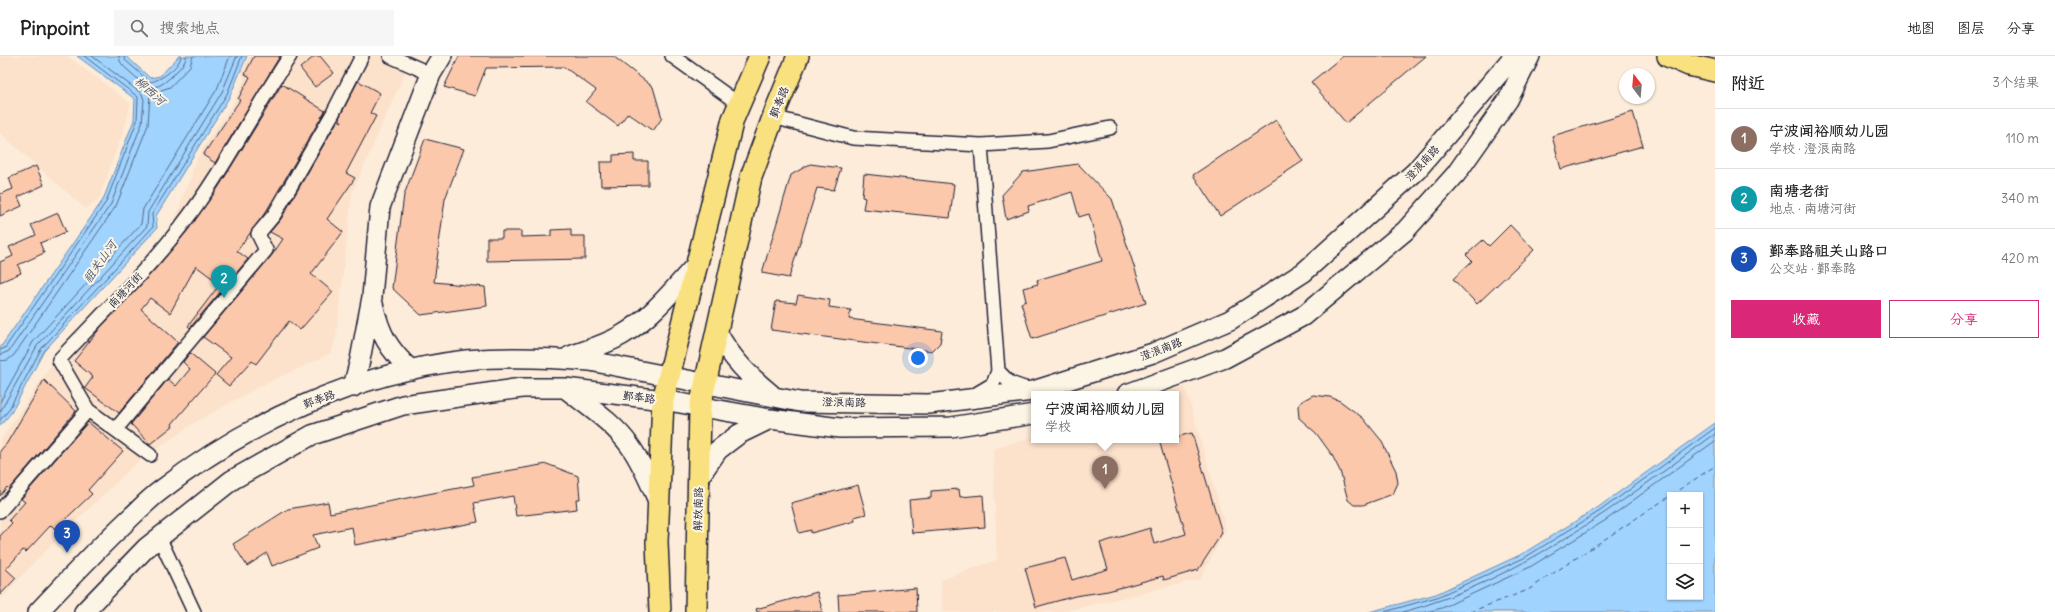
<!DOCTYPE html>
<html lang="zh">
<head>
<meta charset="utf-8">
<style>
  body { margin:0; font-family:Delius,"LXGW WenKai TC",sans-serif; background:#f6f6f6; color:#222 }
  .controls { position:absolute; right:12px; bottom:12px; display:grid; overflow:hidden; border-radius:0px; box-shadow:0 1px 3px #0004 }
  .controls button { width:36px; height:36px; display:grid; place-items:center; padding:0; border:0; border-bottom:1px solid #e0e0e0; background:#fff; color:#222; font:20px sans-serif }
  .compass { position:absolute; left:1619px; top:12px; width:36px; height:36px; border-radius:50%; background:#fff; box-shadow:0 1px 3px #0004; rotate:344deg }
  .you { position:absolute; left:918px; top:302px; width:14px; height:14px; margin:-10px; border:3px solid #fff; border-radius:50%; background:#1a73e8; box-shadow:0 0 0 6px #1a73e833 }
  .badge { display:grid; place-items:center; width:26px; height:26px; border-radius:50%; background:#db2777; color:#fff; font-size:13px; font-weight:700 }
  .pin { position:absolute; translate:-50% -33px; filter:drop-shadow(0 1px 2px #0008) }
  .pin::after { content:''; position:absolute; top:21px; width:14px; height:12px; background:inherit; clip-path:polygon(0 0,100% 0,50% 100%) }
  .popup { position:absolute; left:1031px; top:335px; width:148px; height:52px; box-sizing:border-box; display:grid; place-content:center; border-radius:0px; background:#fff; filter:drop-shadow(0 1px 3px #0005); font-size:13px; white-space:nowrap; color:#767676 }
  .popup b { font-size:15px; color:#222 }
  .popup::after { content:''; position:absolute; left:50%; top:100%; margin-left:-8px; border:8px solid transparent; border-top-color:#fff }
  .list { margin:0; padding:0; list-style:none }
  h2 { display:flex; justify-content:space-between; align-items:center; height:52px; margin:0; padding:0 16px; font-size:17px }
  h2 small { font-size:13px; font-weight:400; color:#767676 }
  .list li { display:grid; grid-template-columns:26px 1fr auto; gap:12px; align-items:center; box-sizing:border-box; height:60px; padding:0 16px; border-top:1px solid #e0e0e0 }
  .list b { display:block; font-size:15px; white-space:nowrap }
  .list p { margin:0; font-size:13px; white-space:nowrap; color:#767676 }
  .list em { font-size:13px; font-style:normal; color:#767676 }
  .actions { display:flex; gap:8px; padding:12px 16px }
  .actions a { flex:1; padding:9px 0; border:1px solid #db2777; border-radius:0px; text-align:center; font-size:14px; color:#db2777 }
  .actions .main { background:#db2777; color:#fff }
  .icon { flex:none; width:22px; height:22px; fill:none; stroke:currentColor; stroke-width:2; stroke-linecap:round; stroke-linejoin:round }
  .map { position:relative; flex:none; width:1715px; height:556px; overflow:hidden }
  header { display:flex; align-items:center; gap:24px; box-sizing:border-box; height:56px; padding:0 20px; background:#fff; border-bottom:1px solid #e0e0e0 }
  header strong { font-size:19px }
  nav { display:flex; gap:22px; margin-inline-start:auto; font-size:14px }
  .search { width:280px; height:36px; background:#f6f6f6; display:flex; align-items:center; gap:10px; box-sizing:border-box; padding:0 14px; border-radius:0px; color:#767676; font-size:15px }
  main { display:flex }
  aside { flex:1; background:#fff }
  .map>svg:first-child { display:block }
  .built { fill:#fce1cb }
  .water { fill:#a0d3fe; stroke:#6e8cb0; fill-rule:evenodd }
  .lines { fill:none; stroke-linecap:round; stroke-linejoin:round }
  .shore { stroke:#546989; stroke-width:1 }
  .ferry { stroke:#485776; stroke-width:1; stroke-dasharray:5 4; stroke-linecap:butt }
  .building { fill:#fbc8ab; stroke:#22223b }
  .street-casing { stroke:#22223b; stroke-width:16 }
  .secondary-casing { stroke:#22223b; stroke-width:22 }
  .primary-casing { stroke:#22223b; stroke-width:24 }
  .street { stroke:#fcf5e5; stroke-width:13 }
  .secondary { stroke:#fcf5e5; stroke-width:19 }
  .primary { stroke:#fae180; stroke-width:21 }
  .labels { text-anchor:middle; stroke-width:4; stroke-linejoin:round; paint-order:stroke }
  .street-label { font-size:11px; fill:#22223b; stroke:#fcf5e5 }
  .water-label { font-size:12px; font-style:italic; fill:#485776; stroke:#fcf5e5 }
</style>
</head>
<body>
<header>
<strong>Pinpoint</strong>
<div class="search"><svg class="icon" aria-label="search" viewBox="0 0 24 24"><circle cx="10" cy="10" r="6"/><path d="M15 15l6 6"/></svg>搜索地点</div>
<nav><a>地图</a><a>图层</a><a>分享</a></nav>
</header>
<main>
<div class="map">
<svg width="1715" height="556" viewBox="0 0 1715 556">
  <rect width="100%" height="100%" fill="#fcecd9"/>
  <filter id="ink" filterUnits="userSpaceOnUse"><feTurbulence type="fractalNoise" baseFrequency=".025" numOctaves="2"/><feDisplacementMap in="SourceGraphic" scale="8" xChannelSelector="R" yChannelSelector="G"/><feConvolveMatrix kernelMatrix="1 2 1 2 8 2 1 2 1" color-interpolation-filters="sRGB"/></filter>
  <g filter="url(#ink)">
    <path class="built" d="M0,0H67L130,47L127,64L99,142L86,153L0,77Z
      M249,0H412L352,137L336,280L331,297L258,331L195,366L135,408L39,501L0,544V385L64,290L142,203L152,202L179,169L177,161L185,134L191,122L193,111L208,84L233,48L244,23L242,16Z
      M1185,330L1226,473L1200,523L1062,556H942L941,524L997,504L993,393L1034,381V384H1176V338H1165Z"/>
    <path class="water" d="M77,0H126L150,22L160,20L179,0H247L230,40L156,160L157,172L44,295L11,357L0,370V292L103,144L134,64L135,43Z
      M1715,367V556H1369L1436,538L1522,498L1597,452ZM1670,439H1700V541H1670Z"/>
    <g class="lines">
      <path class="shore" d="M119,0C119,8 126,12 131,17C152,36 157,35 177,15C181,10 186,7 186,0
        M124,0L125,4L150,26C161,24 180,11 181,0
        M0,294L5,292L106,146L137,65L138,41L84,0
        M0,299L9,295L111,148L142,67L144,44L142,38L92,0
        M0,305L8,304L14,299L116,150L148,69L150,38L170,31L190,10L193,0
        M0,346L33,286L141,168L143,153L217,33L230,0
        M0,356L37,290L147,170L148,156L222,36L237,0
        M0,364L8,355L41,293L153,171L152,158L227,38L242,0
        M1384,556L1437,541L1524,502L1600,455L1715,372
        M1403,556C1521,524 1618,448 1715,378
        M1426,556L1442,552L1530,511L1606,464L1715,385"/>
      <path class="ferry" d="M1671,439L1715,410
        M1470,556L1528,534L1670,440"/>
    </g>
    <path class="building" d="M254,0H280L215,107L203,99L240,44L238,43L250,21L245,18Z
      M315,0H320L334,17L315,31L300,12Z
      M459,0H613L653,31L662,62L653,75L628,57L618,70L586,46L596,34L564,11L486,12L475,40L444,31Z
      M1343,0H1426L1346,67L1311,26Z
      M358,25L380,37L370,57L376,60L346,117L355,122L327,163L343,176L311,218L333,236L300,274L289,265L256,308L252,305L229,330L216,319L231,301L203,281L272,199L283,183L270,176L281,163L338,64L342,66L339,62Z
      M282,28L325,55L267,154L237,195L248,203L190,272L188,270L220,228L196,210L170,257L150,242L141,253L178,286L119,357L85,332L93,321L74,305L101,271L159,209L188,174L218,132Z
      M1633,56L1643,90L1561,113L1552,80Z
      M1276,64L1303,105L1220,160L1193,119Z
      M425,83L464,93L445,143L434,226L485,231L487,250L421,259L392,232L404,139Z
      M634,98V105H648V129L601,130L600,106H613V99Z
      M810,108L841,112L834,134L817,132L789,222L762,217L791,119Z
      M1078,108L1112,143L1146,247L1032,283L1021,247L1026,245L1023,232L1038,228L1037,224L1102,205L1089,158L1079,161L1072,136L1028,150L1029,155L1006,163L1002,139L1023,116Z
      M36,110L44,129L18,141L22,150L0,160V138L13,133L9,122Z
      M864,118L954,128L950,162L863,153L865,142L862,141Z
      M58,157L66,176L40,187L44,197L18,209L21,217L0,226V206L13,200L9,191L36,179L31,169Z
      M1510,169L1534,194L1477,248L1453,223L1472,205L1466,199L1483,184L1489,190Z
      M571,173V180H585V203L487,205V182H502V175H521V181L551,180V174Z
      M798,239L830,244L829,251L851,254L849,263L942,275L940,287L932,295L771,274L776,245L796,247Z
      M190,297L215,318L172,368L173,370L150,388L131,368L168,323L176,330L190,313L183,306Z
      M44,324L76,355L9,433L7,431L0,440V395L7,387Z
      M1313,339L1330,341L1340,345L1363,362L1381,384L1396,415L1398,427L1393,438L1363,449H1354L1348,444L1340,415L1332,399L1316,377L1299,362L1298,350L1302,345Z
      M88,366L123,395L88,434L92,438L55,473L51,469L26,496L23,494L6,513L16,522L0,539V480L12,467L9,464L25,446L21,443Z
      M1192,377L1222,477L1198,514L1164,524L1163,520L1108,535L1075,540L1036,551L1025,512L1065,502L1072,524L1108,513L1100,487L1150,472L1154,488L1186,478L1159,384H1176V381Z
      M547,408L578,420L580,443H576L577,453L516,460L513,440L474,447L478,466L355,489L352,471L313,479L318,492L272,510L267,497L247,510L233,488L288,453L328,446L330,457L474,429L472,421Z
      M858,429L866,458L854,461L855,465L811,477V474L799,477L791,447Z
      M959,433L960,441L983,439L985,471L912,477L909,444L931,442V435Z
      M916,532L917,556H839L838,539Z
      M817,536L823,556H757L756,553Z"/>
    <g class="lines">
      <defs>
        <path id="street" d="M390,0L431,18
          M672,0L739,48
          M773,61L853,82L981,89L998,315
          M981,89L1048,85L1110,72
          M971,341L993,328L998,315L1010,327L1027,333
          M88,354L150,399
          M116,373L266,194L258,178L274,159L333,57L362,0
          M0,455L88,354L59,304C100,260 145,217 182,169C223,116 253,55 290,0
          M159,481L194,556"/>
        <path id="secondary" d="M373,248C380,278 388,293 411,314
          M717,276C732,303 748,319 771,338
          M570,300C587,294 605,289 622,279C651,262 673,234 696,209
          M353,331L360,304L372,241L380,151L431,18L442,0
          M565,332C587,350 613,366 630,390C642,407 650,427 658,445
          M1127,338L1225,302L1303,260L1405,175L1456,118L1508,44L1530,0
          M699,421L718,394L739,378L770,363
          M38,556C68,524 97,493 129,463C139,454 149,443 160,435C247,367 355,317 466,304C507,300 550,302 590,305L800,346L929,348L1033,335L1153,297L1230,264L1304,216L1416,115L1514,0
          M84,556L146,492L232,424L312,379L403,349L522,332H565L663,344L770,363L840,372L951,371L1034,358"/>
        <path id="primary" d="M1668,0L1689,9L1715,15
          M660,556L657,486L663,344L733,63L760,0
          M696,556L700,351L751,121L777,51L798,0"/>
      </defs>
      <use href="#street" class="street-casing"/>
      <use href="#secondary" class="secondary-casing"/>
      <use href="#primary" class="primary-casing"/>
      <use href="#street" class="street"/>
      <use href="#secondary" class="secondary"/>
      <use href="#primary" class="primary"/>
    </g>
  </g>
  <g class="labels">
    <g class="street-label">
      <text transform="translate(779 46) rotate(-68)" y="4">鄞奉路</text>
      <text transform="translate(1422 107) rotate(-47)" y="4">澄浪南路</text>
      <text transform="translate(125 234) rotate(-47)" y="4">南塘河街</text>
      <text transform="translate(1161 293) rotate(-21)" y="4">澄浪南路</text>
      <text transform="translate(639 341) rotate(7)" y="4">鄞奉路</text>
      <text transform="translate(319 343) rotate(-20)" y="4">鄞奉路</text>
      <text transform="translate(844 346) rotate(1)" y="4">澄浪南路</text>
      <text transform="translate(698 453) rotate(-89)" y="4">解放南路</text>
    </g>
    <g class="water-label">
      <text transform="translate(150 35) rotate(42)" y="4">柳西河</text>
      <text transform="translate(100 206) rotate(-55)" y="4">祖关山河</text>
    </g>
  </g>
</svg>
<div class="controls">
<button>+</button>
<button>−</button>
<button><svg class="icon" aria-label="layers" viewBox="0 0 24 24"><path d="M12 4l9 5-9 5-9-5zM3 14l9 5 9-5"/></svg></button>
</div>
<svg class="compass" viewBox="-18 -18 36 36"><path d="M0-13l5 13h-10z" fill="#e53935"/><path d="M0 13l5-13h-10z" fill="#767676"/></svg>
<div class="you"></div>
<div class="pin badge" style="left:1105px;top:433px;background:#8d6e63">1</div>
<div class="popup"><b>宁波闻裕顺幼儿园</b>学校</div>
<div class="pin badge" style="left:224px;top:242px;background:#0f9aa8">2</div>
<div class="pin badge" style="left:67px;top:497px;background:#1a4fb4">3</div>
</div>
<aside>
<h2>附近<small>3个结果</small></h2>
<ul class="list">
<li><span class="badge" style="background:#8d6e63">1</span><div><b>宁波闻裕顺幼儿园</b><p>学校 · 澄浪南路</p></div><em>110 m</em></li>
<li><span class="badge" style="background:#0f9aa8">2</span><div><b>南塘老街</b><p>地点 · 南塘河街</p></div><em>340 m</em></li>
<li><span class="badge" style="background:#1a4fb4">3</span><div><b>鄞奉路祖关山路口</b><p>公交站 · 鄞奉路</p></div><em>420 m</em></li>
</ul>
<div class="actions"><a class="main">收藏</a><a>分享</a></div>
</aside>
</main>
</body>
</html>
